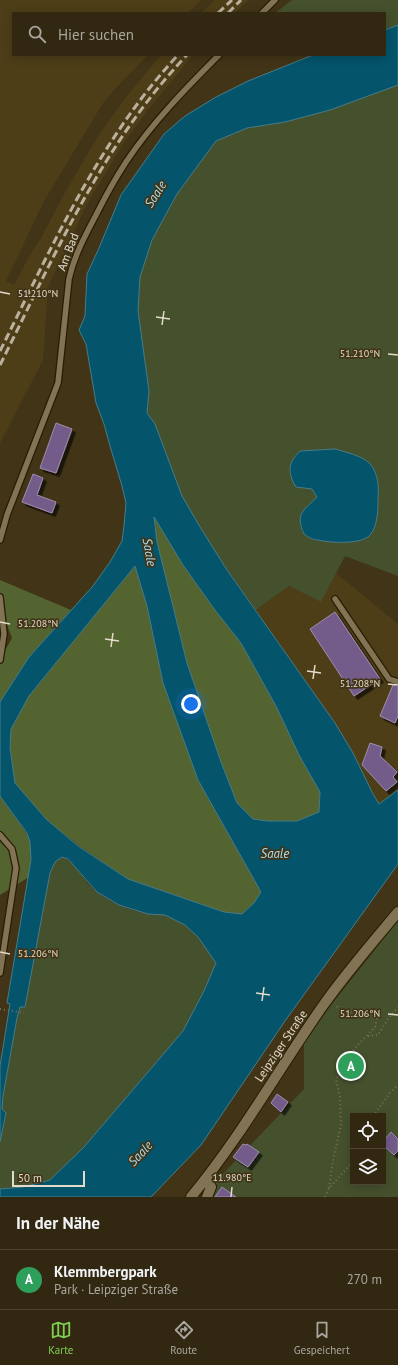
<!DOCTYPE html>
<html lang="de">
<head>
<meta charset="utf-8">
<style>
  body { margin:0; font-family:"PT Sans",sans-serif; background:#3a301a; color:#f1f3f6 }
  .controls { position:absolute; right:12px; bottom:12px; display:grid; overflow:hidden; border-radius:0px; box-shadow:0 2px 10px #0003 }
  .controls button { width:36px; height:36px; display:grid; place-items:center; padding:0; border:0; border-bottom:1px solid #4d4431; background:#322811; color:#f1f3f6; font:20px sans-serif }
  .scale { position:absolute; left:12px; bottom:10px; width:73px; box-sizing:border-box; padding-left:4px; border:2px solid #e2daca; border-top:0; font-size:11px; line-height:14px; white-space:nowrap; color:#e2daca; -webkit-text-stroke:3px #423517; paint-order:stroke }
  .you { position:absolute; left:191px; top:704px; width:14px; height:14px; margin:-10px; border:3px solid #fff; border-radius:50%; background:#1a73e8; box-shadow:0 0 0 6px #1a73e833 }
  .badge { display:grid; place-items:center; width:26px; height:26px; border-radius:50%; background:#7fd052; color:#fff; font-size:13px; font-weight:700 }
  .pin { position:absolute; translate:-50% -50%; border:2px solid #fff; box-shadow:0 1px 4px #0006 }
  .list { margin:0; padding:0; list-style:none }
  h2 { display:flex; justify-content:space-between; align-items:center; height:52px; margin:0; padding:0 16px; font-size:17px }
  h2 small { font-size:13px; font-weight:400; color:#a8a69f }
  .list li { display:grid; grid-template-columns:26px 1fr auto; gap:12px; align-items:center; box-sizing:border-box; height:60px; padding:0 16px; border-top:1px solid #4d4431 }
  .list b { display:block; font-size:15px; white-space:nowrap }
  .list p { margin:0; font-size:13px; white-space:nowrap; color:#a8a69f }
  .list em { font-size:13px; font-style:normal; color:#a8a69f }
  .icon { flex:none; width:22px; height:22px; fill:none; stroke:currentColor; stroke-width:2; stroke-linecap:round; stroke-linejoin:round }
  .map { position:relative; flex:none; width:398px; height:1197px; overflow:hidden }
  .search { position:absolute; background:#322811; box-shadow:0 2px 10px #0003; left:12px; right:12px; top:12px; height:44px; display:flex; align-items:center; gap:10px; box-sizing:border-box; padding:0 14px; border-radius:0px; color:#a8a69f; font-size:15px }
  .sheet { height:112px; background:#322811 }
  nav { display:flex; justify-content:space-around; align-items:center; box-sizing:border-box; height:56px; border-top:1px solid #4d4431; background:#322811; font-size:11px; color:#a8a69f }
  nav a { display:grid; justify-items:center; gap:2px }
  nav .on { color:#7fd052 }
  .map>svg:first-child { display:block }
  .built { fill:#4e3e18 }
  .green { fill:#45512d; fill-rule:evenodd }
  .forest { fill:#536431 }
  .water { fill:#04546c; stroke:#477c88; fill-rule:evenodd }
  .building { fill:#735b8a; stroke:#9d8ead; filter:url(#shadow) }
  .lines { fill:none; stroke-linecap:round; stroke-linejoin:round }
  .service-casing { stroke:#291c00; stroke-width:8 }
  .minor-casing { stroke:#291c00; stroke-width:12 }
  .tertiary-casing { stroke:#291c00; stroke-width:12 }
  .path { stroke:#7c7158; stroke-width:2; stroke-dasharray:1 3; stroke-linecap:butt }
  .service { stroke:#817353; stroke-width:5.5 }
  .minor { stroke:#817353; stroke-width:10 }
  .tertiary { stroke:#817353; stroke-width:10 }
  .rail { stroke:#bbb29e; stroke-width:3; stroke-dasharray:8 4; stroke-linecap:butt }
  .ticks { fill:none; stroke:#e2daca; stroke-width:1.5 }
  .labels { text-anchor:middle; stroke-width:3.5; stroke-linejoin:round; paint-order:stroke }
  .street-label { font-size:12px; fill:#e2daca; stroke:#423517 }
  .water-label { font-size:13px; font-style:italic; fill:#a7def5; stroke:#423517 }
  .ticks-label { font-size:10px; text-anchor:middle; fill:#e2daca; stroke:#423517; stroke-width:3.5; stroke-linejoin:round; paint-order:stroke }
</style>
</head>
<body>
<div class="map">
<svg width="398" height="1197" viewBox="0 0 398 1197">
  <defs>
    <filter id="shadow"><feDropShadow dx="3.5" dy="3.5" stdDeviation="0" flood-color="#0009"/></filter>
  </defs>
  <rect width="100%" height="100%" fill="#423517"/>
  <path class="built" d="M0,0H201L188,13H13V55H148L113,91L103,103L44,201L6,281L14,285L30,255L40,240L63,196L100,133L127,96L161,55H193L147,111L123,144L87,204L48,287L43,360L0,443Z
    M215,0H248L235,13H201Z
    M336,573L398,624V790L380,805L373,794L353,753L335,723L256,610L289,586L321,602Z"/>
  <path class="green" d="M292,0H398V25L385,30V13H275Z
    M398,85V576L345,556L321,602L289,586L256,610C230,574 203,537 182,497C168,470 165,437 147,413L149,391L138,311L140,277L152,240L177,194L216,140L247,128L285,122L329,110Z
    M62,857C78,864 84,883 98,893C113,904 131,911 149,914C155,915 161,913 167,916C193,926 202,941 216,963L204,991L183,1031L84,1147L50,1180L23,1187L0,1189V1142L6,1113L2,1109L3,1096L17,1018L20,1006L25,1007L50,873L55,862Z
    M398,921V1197H201L304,1089V1043L328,1009ZM353,1116H383V1182H353Z"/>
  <path class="forest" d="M154,516L183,565L215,610L241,643L277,708L299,755L320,792L319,812L297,821H267L253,819L237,803L221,762L187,663L157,542Z
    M135,566L147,606L163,683L198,780L261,892L254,903L242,914L224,912L128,879L78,845L46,819L15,783L10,748L11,729L29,696Z
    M0,580L71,610L29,657L0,702V660L12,638L0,606Z
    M0,796C7,807 27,831 30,841C32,852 30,866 29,877L0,895Z"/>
  <path class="water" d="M398,25V85L330,110L285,122L247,128L216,141L177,194L152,240L140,277L138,311L149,391L147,413L155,424L182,496L200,527L227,570L335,723L353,753L373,794L379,804L398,790V864L285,1021L201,1145L151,1197H0V1189L23,1187L50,1180L84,1147L183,1031L204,991L216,963L198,937L185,925L165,915L148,914L119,905L97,892L68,859L62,857L55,862L50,873L25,1007H20L17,1018L3,1096L2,1109L6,1113L0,1142V1066L10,1004L7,1003L31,860L30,842L27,833L0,796V702L29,657L93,586L110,562L122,541L124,526L126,503L122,486L110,446L104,424L96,403L86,344L79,330L85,316L87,274L99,248L121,195L164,134L185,116L216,97L248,81L313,55H385V30ZM154,517L183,565L215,610L241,643L277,708L299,755L320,792L319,812L297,821H267L253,819L237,803L221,762L187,663L157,542ZM135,566L147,606L163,683L198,780L261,892L254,903L242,914L224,912L128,879L78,846L46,819L15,783L10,748L11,729L29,696Z
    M335,449C345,452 364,456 371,465C378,474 379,487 378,498C378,509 378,524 371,534C363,545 331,543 318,540C313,540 308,537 304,534C295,514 303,511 317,497L312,489L296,487C287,472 288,463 300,451Z"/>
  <path class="building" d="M56,423L72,429L56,473L40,468Z
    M33,474L43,478L37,495L56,502L52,513L22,502Z
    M335,612L380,679L354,696L310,629Z
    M393,685L398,686V716L395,723L380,716Z
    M370,743L382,747L380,756L397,772L393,777L397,782L386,791L362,765Z
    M277,1094L288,1102L281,1112L271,1103Z
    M391,1132L398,1139V1151L394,1155L383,1145V1142Z
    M243,1144L246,1145L247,1144L259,1152L248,1167L233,1157Z
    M222,1187L236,1197H215Z"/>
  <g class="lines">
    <defs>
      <path id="service" d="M262,13L275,0
        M0,540L7,515L58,383L69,279C74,256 85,236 96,215C105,197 115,179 126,162C152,123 186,88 219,55
        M0,597L4,634L0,660
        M335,599L389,679L398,682
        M0,835L12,849L16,868L0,973"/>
      <path id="minor" d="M205,1180L211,1187L207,1197"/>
      <path id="tertiary" d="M191,1197C240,1138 278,1070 322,1007C345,974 372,943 398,912"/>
    </defs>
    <use href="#service" class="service-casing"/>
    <use href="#minor" class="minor-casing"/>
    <use href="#tertiary" class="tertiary-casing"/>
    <path class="path" d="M0,1009L24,1013
      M368,1036L378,1035L388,1019L398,1007
      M373,1116L390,1093L398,1085
      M329,1188L334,1155L341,1125L340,1097L336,1080L345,1061L355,1048L375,1027L377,1018L366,1013L342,1012L336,1005
      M325,1197L329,1188L353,1162"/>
    <use href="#service" class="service"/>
    <use href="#minor" class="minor"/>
    <use href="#tertiary" class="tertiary"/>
    <path class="rail" d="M218,13L232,0
      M228,13L241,0
      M0,351C52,247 98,141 178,55
      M0,365C54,257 102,144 187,55"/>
  </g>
  <path class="ticks" d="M0,292L10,294M156,317L170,319M162,325L164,311M388,354L398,355M0,622L10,624M105,639L119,641M111,647L113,633M307,671L321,673M313,679L315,665M388,684L398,685M0,952L10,954M256,993L270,995M262,1001L264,987M388,1014L398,1015M231,1197L232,1187"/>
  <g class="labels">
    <g class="street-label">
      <text transform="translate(68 252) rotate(-69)" y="4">Am Bad</text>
      <text transform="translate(281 1046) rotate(-56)" y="4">Leipziger Straße</text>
    </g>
    <g class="water-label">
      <text transform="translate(155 194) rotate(-58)" y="5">Saale</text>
      <text transform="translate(150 552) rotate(80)" y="5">Saale</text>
      <text x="275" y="858">Saale</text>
      <text transform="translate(140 1153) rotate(-47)" y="5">Saale</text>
    </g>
  </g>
  <g class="ticks-label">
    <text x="38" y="297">51.210°N</text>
    <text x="360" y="357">51.210°N</text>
    <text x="38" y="627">51.208°N</text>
    <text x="360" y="687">51.208°N</text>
    <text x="38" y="957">51.206°N</text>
    <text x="360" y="1017">51.206°N</text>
    <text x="232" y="1181">11.980°E</text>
  </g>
</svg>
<div class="controls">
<button><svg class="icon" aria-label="locate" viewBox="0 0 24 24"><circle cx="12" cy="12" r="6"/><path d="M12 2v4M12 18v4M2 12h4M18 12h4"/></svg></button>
<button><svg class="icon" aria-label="layers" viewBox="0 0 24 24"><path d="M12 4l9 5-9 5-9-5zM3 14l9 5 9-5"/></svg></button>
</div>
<div class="scale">50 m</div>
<div class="you"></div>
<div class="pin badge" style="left:351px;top:1066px;background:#2e9e5b">A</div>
<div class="search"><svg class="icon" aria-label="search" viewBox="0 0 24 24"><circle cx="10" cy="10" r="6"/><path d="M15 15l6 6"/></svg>Hier suchen</div>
</div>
<section class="sheet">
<h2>In der Nähe<small></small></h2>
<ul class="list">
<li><span class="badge" style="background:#2e9e5b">A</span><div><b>Klemmbergpark</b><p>Park · Leipziger Straße</p></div><em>270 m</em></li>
</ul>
</section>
<nav>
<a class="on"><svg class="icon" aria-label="map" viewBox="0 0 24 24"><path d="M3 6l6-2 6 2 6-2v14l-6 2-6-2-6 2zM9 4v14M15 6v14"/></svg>Karte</a>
<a><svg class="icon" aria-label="directions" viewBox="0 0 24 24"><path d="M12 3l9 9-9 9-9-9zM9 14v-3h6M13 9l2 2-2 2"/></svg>Route</a>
<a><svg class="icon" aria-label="saved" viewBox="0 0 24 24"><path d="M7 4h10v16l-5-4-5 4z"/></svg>Gespeichert</a>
</nav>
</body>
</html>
